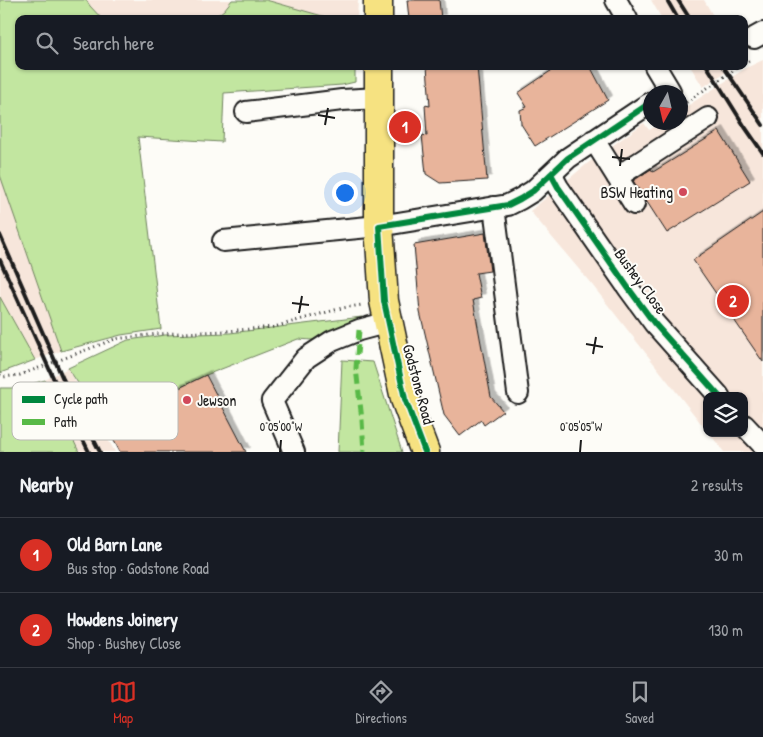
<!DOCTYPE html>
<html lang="en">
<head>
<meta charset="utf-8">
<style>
  body { margin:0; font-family:"Patrick Hand",sans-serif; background:#242831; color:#f1f3f6 }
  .controls { position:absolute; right:15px; bottom:15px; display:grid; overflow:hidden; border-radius:10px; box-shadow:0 1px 4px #0004 }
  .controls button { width:45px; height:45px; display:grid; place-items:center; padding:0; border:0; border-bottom:1px solid #363941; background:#171b24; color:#f1f3f6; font:25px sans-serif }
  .compass { position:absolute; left:643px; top:85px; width:45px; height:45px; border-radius:50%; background:#171b24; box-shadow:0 1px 4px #0004; rotate:188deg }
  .you { position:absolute; left:344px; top:192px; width:18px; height:18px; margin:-12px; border:4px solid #fff; border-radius:50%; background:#1a73e8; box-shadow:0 0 0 8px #1a73e833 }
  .badge { display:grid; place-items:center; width:32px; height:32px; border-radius:50%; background:#d93025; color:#fff; font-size:16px; font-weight:700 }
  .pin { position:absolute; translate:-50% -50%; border:2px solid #fff; box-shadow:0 1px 5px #0006 }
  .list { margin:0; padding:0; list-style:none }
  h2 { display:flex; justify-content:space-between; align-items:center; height:65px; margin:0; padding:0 20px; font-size:21px }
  h2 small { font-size:16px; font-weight:400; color:#9ea1a6 }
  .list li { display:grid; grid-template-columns:32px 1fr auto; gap:15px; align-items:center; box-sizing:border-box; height:75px; padding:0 20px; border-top:1px solid #363941 }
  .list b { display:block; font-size:19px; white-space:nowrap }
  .list p { margin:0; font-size:16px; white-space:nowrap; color:#9ea1a6 }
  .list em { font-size:16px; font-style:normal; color:#9ea1a6 }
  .icon { flex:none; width:28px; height:28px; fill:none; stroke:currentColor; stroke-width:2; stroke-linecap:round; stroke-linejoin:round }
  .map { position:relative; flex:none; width:763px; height:452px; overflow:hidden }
  .search { position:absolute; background:#171b24; box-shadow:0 1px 4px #0004; left:15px; right:15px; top:15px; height:55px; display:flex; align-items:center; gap:12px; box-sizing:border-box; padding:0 18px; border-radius:10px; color:#9ea1a6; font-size:19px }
  .sheet { height:215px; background:#171b24 }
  nav { display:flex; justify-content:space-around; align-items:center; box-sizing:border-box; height:70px; border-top:1px solid #363941; background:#171b24; font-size:14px; color:#9ea1a6 }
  nav a { display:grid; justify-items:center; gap:2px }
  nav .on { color:#d93025 }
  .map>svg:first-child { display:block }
  .built { fill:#f7e6db }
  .green { fill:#c2e6a0; stroke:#6f815e }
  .building { fill:#e8b49b; stroke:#1c1c1c; filter:url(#shadow) }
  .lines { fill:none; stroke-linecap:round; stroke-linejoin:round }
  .minor-casing { stroke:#1c1c1c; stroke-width:24 }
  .highway-casing { stroke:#1c1c1c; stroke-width:31 }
  .path { stroke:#1c1c1c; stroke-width:3; stroke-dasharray:1 4; stroke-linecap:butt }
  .minor { stroke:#fdfcf7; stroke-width:20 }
  .highway { stroke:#f6e281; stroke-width:28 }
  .rail { stroke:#1c1c1c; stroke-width:4 }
  .path-bridge { stroke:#1c1c1c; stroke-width:3; stroke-dasharray:1 4; stroke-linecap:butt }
  .quiet { stroke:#58b947; stroke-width:5; stroke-dasharray:10 5; stroke-linecap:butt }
  .cycleway-casing { stroke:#fdfcf7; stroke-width:9 }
  .cycleway { stroke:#00873e; stroke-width:6 }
  .ticks { fill:none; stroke:#1c1c1c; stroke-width:2 }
  .poi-dot { fill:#d1495b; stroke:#fdfcf7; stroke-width:2 }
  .labels { text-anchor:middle; stroke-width:4; stroke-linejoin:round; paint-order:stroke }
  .poi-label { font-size:16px; fill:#1c1c1c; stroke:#fdfcf7; text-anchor:end }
  .street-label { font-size:16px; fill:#1c1c1c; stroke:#fdfcf7 }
  .key { fill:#fdfcf7; stroke:#bab9b5; stroke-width:1 }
  .key-label { font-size:14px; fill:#1c1c1c }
  .ticks-label { font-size:12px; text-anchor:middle; fill:#1c1c1c; stroke:#fdfcf7; stroke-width:4; stroke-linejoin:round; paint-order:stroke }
</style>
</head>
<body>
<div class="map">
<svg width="763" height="452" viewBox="0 0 763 452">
  <defs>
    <filter id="shadow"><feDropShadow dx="4.5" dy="-4.5" stdDeviation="0" flood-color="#0004"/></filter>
  </defs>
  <rect width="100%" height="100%" fill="#fdfcf7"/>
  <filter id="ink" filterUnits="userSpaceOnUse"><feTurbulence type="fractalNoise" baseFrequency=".02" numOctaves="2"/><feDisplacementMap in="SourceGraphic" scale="10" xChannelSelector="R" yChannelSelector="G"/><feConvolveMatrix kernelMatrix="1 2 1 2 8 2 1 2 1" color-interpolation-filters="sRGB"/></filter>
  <g filter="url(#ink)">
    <path class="built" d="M86,0H232L224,10L212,19H102L90,6Z
      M266,0H358L357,19H333Z
      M651,0H704L715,19H662Z
      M763,60V452H724L709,433H744V396H707V431L593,286L530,211L588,163L644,123L649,130L662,123L680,122L681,110L746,68Z
      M690,66H735L703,87Z
      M0,175L61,351L35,360L0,297Z
      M68,368L115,452H79L45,380Z"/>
    <path class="green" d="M0,0H86L90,6L102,19H19V66H355V82L342,85L224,93L222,142L138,137L161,329L121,335L61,351L0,175Z
      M232,0H266L333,19H212L224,10Z
      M0,297L35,360L0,373Z
      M362,317L363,322L326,341L298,339L206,375L105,424L68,368L128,340L165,335L230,333Z
      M342,360L373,362L402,452H338Z
      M45,380L79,452H0V388H19Z"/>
    <path class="building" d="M407,0H439L441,19H409Z
      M427,66H477L487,180L440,183L426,174L422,135L427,136L425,105L430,106Z
      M558,66H590L608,100L535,146L521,124L520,110L527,107L518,93Z
      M719,131L750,181L667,233L647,202L646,203L644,198L633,181L651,169L653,172Z
      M763,212V362L693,260Z
      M485,233L490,271L476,273L481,298L473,300L491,397L503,411L484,425L481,420L460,436L444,415L420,312L414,245Z
      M206,375L246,452H120L105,424Z"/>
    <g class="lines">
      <defs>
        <path id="minor" d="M616,0L627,19
          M754,38L763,33
          M655,66L670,91L667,92
          M246,112L342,100L379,98
          M594,140L634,204
          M551,174L558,187L629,289L654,323L719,396
          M617,177L708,118
          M494,207L518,393
          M223,241L379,226L508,205L520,199L533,191L568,158L650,103
          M744,425L763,445
          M294,452L272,401L306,358L332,341L359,330L389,322"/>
        <path id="highway" d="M378,0V19
          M379,66V226L384,301L405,399L425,452"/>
      </defs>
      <use href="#minor" class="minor-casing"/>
      <use href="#highway" class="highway-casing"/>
      <path class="path" d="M744,64L752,59
        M0,375L3,377L20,375L115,339L158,334L226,331L274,327L342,308L362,305"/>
      <use href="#minor" class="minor"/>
      <use href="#highway" class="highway"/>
      <path class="rail" d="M667,0L678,19
        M678,0L690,19
        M707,66L745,127L763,153
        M723,66L763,125
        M0,235L63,379L100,452
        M0,260L56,384L89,452"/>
      <path class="path-bridge" d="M682,105L740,66"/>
      <path class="quiet" d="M359,330L356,368L362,420L364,452"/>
      <defs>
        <path id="cycleway" d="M551,174L558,187L629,289L654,323L719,396
          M425,452L405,399L384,301L379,226L508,205L520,199L533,191L568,158L650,103"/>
      </defs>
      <use href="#cycleway" class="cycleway-casing"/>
      <use href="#cycleway" class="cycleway"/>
    </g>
  </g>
  <path class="ticks" d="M318,115L335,118M325,125L328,108M612,157L630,159M620,166L622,149M292,303L309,305M299,313L302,296M586,344L603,347M593,354L596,337M280,452L281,440M580,452L581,440"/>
  <g class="poi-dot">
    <circle cx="683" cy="192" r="5"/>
    <circle cx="187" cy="400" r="5"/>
  </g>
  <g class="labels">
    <g class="poi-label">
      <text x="673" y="198">BSW Heating</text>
      <text x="197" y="406" text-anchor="start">Jewson</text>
    </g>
    <g class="street-label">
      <text transform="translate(641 281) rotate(54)" y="6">Bushey Close</text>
      <text transform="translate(419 384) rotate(75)" y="6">Godstone Road</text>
    </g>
  </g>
  <rect x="12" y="382" width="166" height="58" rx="8" class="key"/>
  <rect x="22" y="396" width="23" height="7" fill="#00873e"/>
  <rect x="22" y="419" width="23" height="6" fill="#58b947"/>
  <g class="key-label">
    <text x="54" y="404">Cycle path</text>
    <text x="54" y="427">Path</text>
  </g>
  <g class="ticks-label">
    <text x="281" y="431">0°05'00"W</text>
    <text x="581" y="431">0°05'05"W</text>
  </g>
</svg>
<div class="controls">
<button><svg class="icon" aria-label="layers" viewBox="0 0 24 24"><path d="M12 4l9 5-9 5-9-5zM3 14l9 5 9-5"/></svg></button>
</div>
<svg class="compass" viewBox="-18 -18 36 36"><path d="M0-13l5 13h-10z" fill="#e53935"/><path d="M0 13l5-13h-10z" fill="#9ea1a6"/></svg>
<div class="you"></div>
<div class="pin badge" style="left:405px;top:127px">1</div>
<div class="pin badge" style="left:733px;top:301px">2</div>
<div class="search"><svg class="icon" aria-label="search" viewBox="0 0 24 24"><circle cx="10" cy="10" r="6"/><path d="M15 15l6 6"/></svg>Search here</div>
</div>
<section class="sheet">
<h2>Nearby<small>2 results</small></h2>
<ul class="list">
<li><span class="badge">1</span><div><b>Old Barn Lane</b><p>Bus stop · Godstone Road</p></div><em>30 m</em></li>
<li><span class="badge">2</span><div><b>Howdens Joinery</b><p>Shop · Bushey Close</p></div><em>130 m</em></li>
</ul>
</section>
<nav>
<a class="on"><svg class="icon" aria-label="map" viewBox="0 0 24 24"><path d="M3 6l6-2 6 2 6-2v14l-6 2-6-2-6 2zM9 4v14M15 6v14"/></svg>Map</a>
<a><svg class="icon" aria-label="directions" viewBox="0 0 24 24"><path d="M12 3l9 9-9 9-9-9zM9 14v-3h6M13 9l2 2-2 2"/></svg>Directions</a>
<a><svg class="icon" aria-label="saved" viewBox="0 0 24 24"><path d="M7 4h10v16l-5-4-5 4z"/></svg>Saved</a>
</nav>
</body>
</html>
